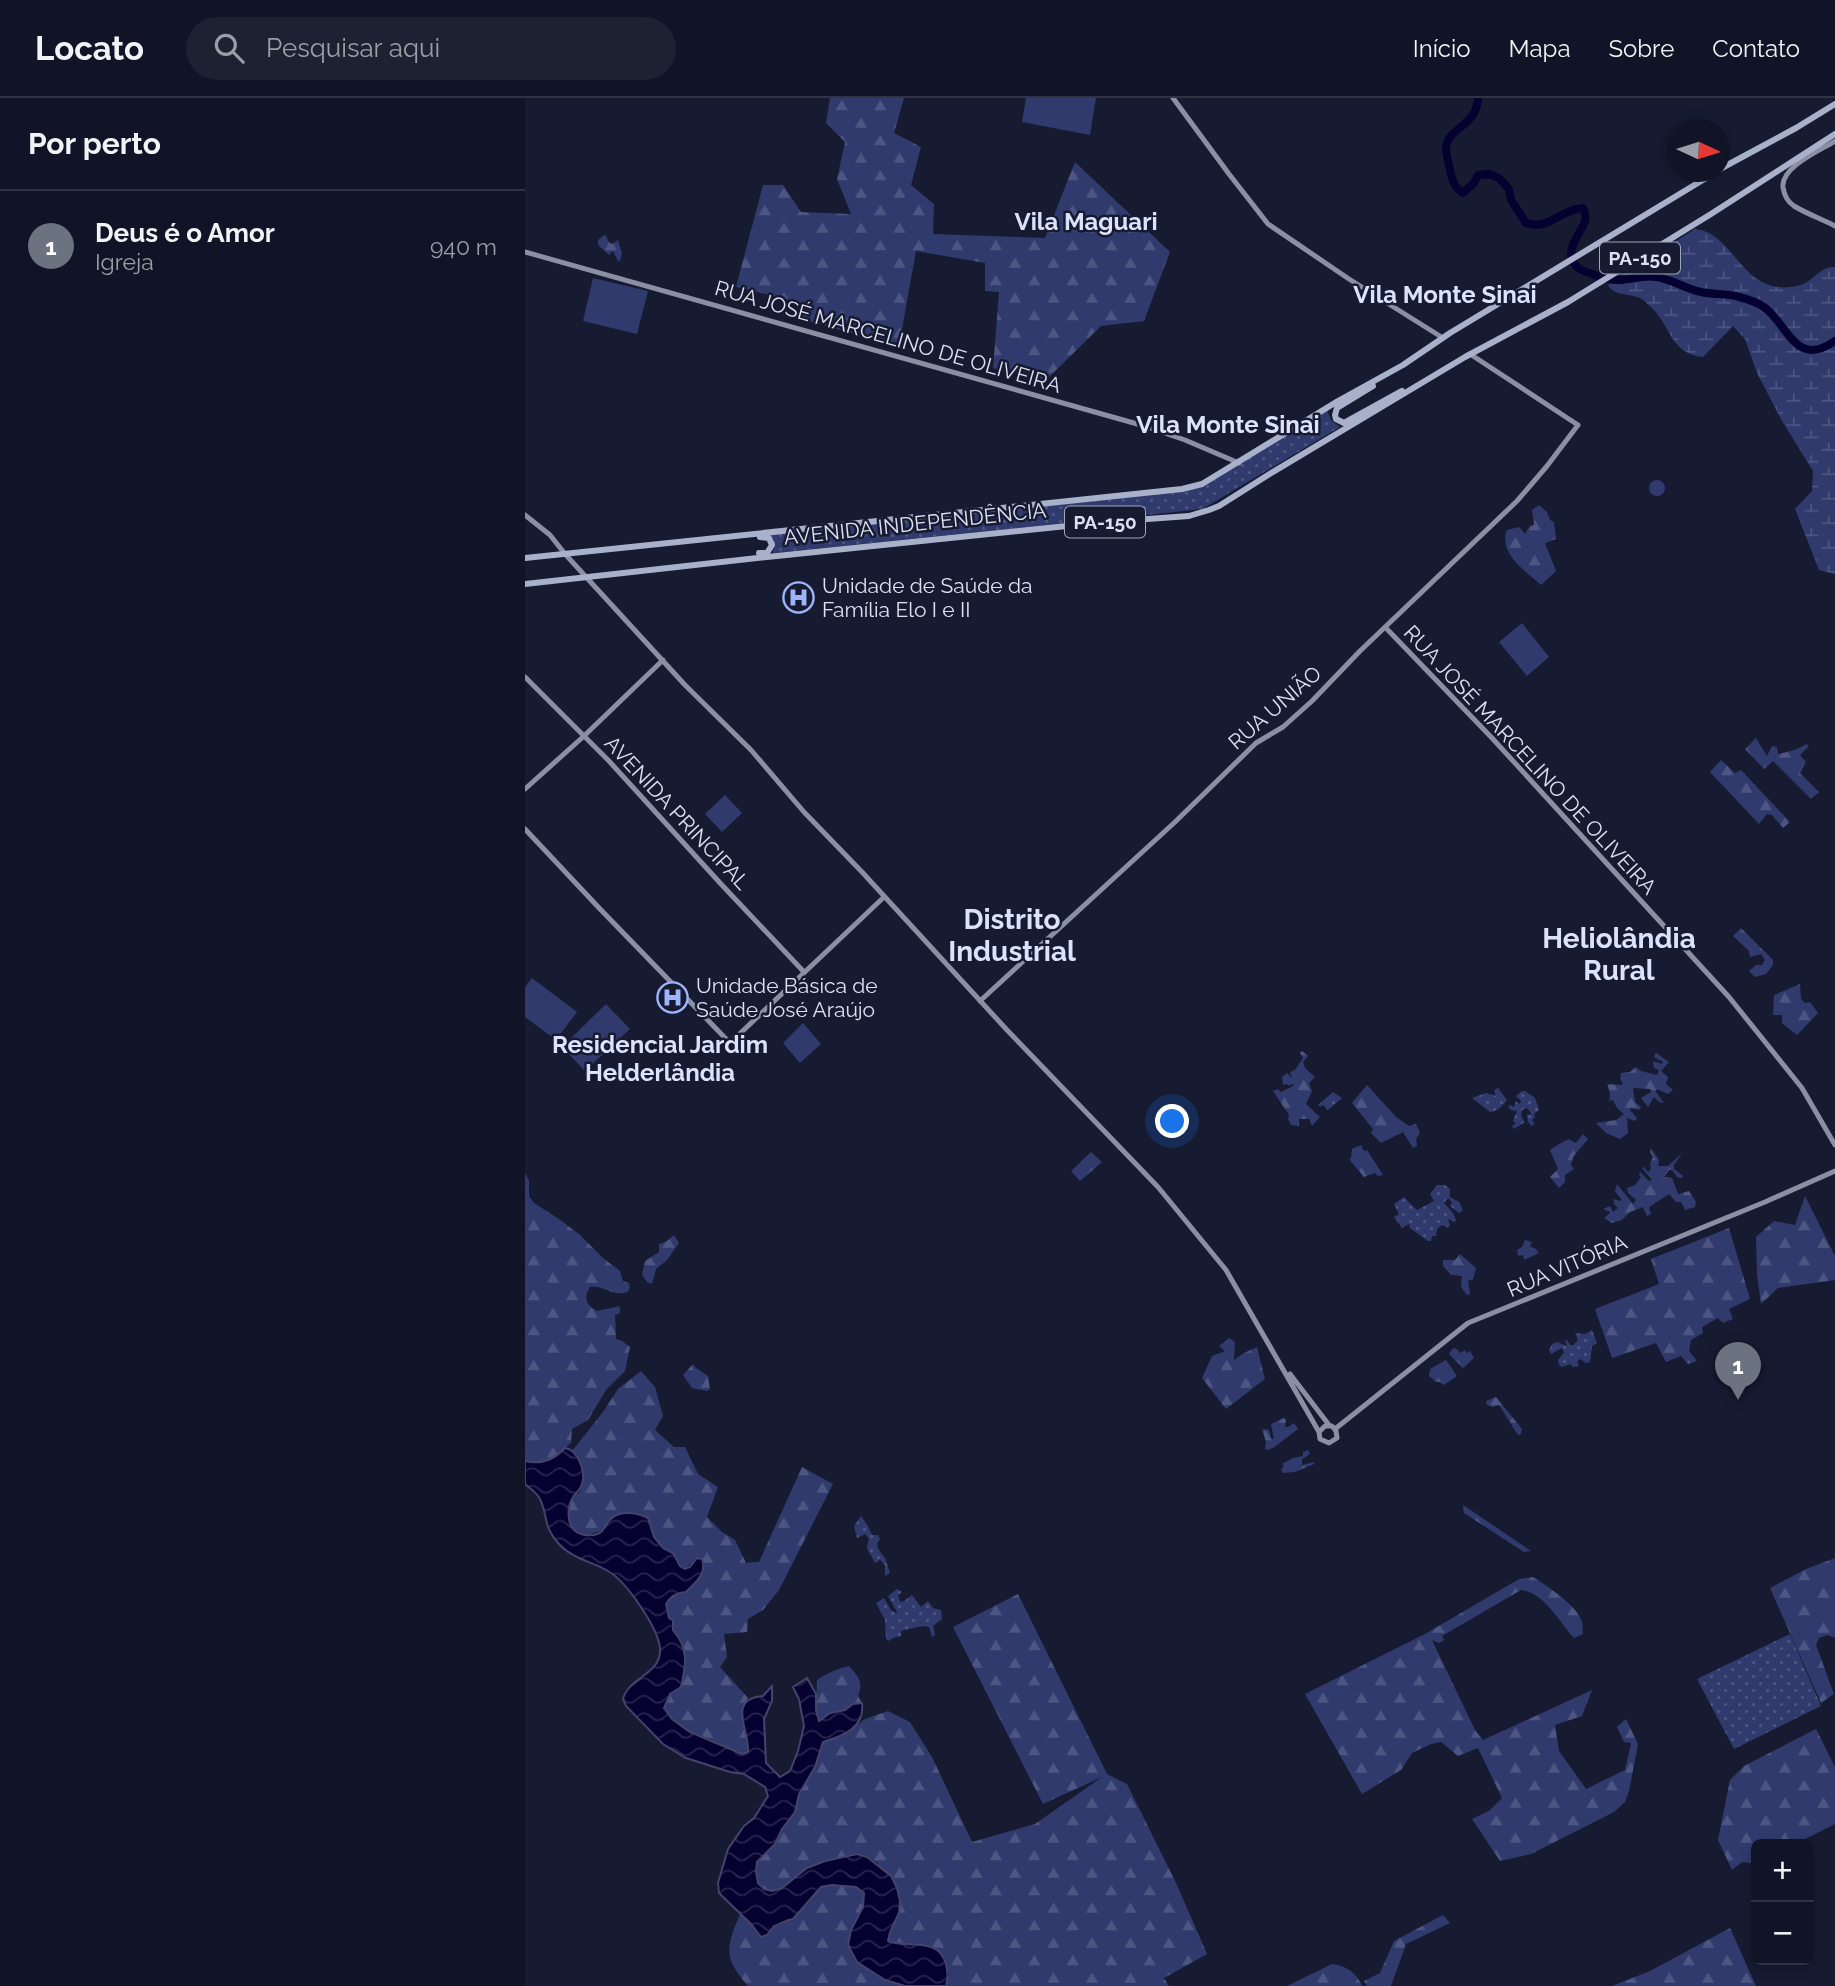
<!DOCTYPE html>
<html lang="pt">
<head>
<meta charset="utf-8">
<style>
  body { margin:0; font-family:Raleway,sans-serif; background:#1e2132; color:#f1f3f6 }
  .controls { position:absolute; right:21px; bottom:21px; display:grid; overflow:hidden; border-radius:10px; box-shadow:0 4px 10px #0003 }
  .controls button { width:63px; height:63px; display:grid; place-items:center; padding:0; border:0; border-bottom:2px solid #303343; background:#101426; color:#f1f3f6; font:35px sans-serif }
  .compass { position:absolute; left:1142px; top:21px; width:63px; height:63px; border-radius:50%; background:#101426; box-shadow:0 4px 10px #0003; rotate:94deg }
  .you { position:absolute; left:648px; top:1024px; width:24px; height:24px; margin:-18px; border:5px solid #fff; border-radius:50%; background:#1a73e8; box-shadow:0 0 0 10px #1a73e833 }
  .badge { display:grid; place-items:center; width:46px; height:46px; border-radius:50%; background:#0f766e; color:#fff; font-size:23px; font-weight:700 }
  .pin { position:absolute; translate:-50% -58px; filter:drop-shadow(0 2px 4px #0008) }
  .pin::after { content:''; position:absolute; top:37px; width:24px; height:21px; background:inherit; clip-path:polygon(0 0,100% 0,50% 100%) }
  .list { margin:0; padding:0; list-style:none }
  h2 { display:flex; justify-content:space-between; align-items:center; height:91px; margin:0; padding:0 28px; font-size:30px }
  h2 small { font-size:23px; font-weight:400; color:#9c9ea7 }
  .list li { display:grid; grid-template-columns:46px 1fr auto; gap:21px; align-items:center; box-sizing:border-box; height:112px; padding:0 28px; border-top:2px solid #303343 }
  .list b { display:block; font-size:26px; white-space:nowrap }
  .list p { margin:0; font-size:23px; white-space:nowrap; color:#9c9ea7 }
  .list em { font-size:23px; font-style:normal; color:#9c9ea7 }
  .icon { flex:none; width:38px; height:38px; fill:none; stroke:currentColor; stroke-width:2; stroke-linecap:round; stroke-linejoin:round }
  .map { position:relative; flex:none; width:1310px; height:1888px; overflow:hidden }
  header { display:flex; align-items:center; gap:42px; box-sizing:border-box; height:98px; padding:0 35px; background:#101426; border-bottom:2px solid #303343 }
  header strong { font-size:33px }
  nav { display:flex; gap:38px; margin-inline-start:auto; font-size:24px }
  .search { width:490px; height:63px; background:#1e2132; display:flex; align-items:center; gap:18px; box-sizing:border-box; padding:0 24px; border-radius:38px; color:#9c9ea7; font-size:26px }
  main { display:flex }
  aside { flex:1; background:#101426 }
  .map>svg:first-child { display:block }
  .grass { fill:url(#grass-dots) }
  .forest { fill:url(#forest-firs) }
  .wetland { fill:url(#wetland-marsh) }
  .park { fill:#303a6d }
  .water { fill:url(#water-waves); stroke:#45436a; stroke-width:2 }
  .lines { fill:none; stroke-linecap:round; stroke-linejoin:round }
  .river { stroke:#040030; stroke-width:8 }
  .secondary { stroke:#8a8fa3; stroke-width:5 }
  .primary { stroke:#a8b0ca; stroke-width:6 }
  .labels { text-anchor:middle; stroke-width:5; stroke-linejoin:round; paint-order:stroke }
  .shield { fill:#161b32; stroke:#a1a5b7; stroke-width:2 }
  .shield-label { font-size:19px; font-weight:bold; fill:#dce0f0 }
  .street-label { font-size:21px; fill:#dce0f0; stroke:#161b32 }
  .poi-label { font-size:21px; fill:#dce0f0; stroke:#161b32; text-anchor:start }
  .quarter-label { font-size:24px; font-weight:bold; fill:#dbe2fc; stroke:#161b32 }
  .district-label { font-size:28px; font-weight:bold; fill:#dbe2fc; stroke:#161b32 }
</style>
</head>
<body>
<header>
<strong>Locato</strong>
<div class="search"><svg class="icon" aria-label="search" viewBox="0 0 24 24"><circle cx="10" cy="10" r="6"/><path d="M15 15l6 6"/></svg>Pesquisar aqui</div>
<nav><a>Início</a><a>Mapa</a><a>Sobre</a><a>Contato</a></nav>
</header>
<main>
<aside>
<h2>Por perto<small></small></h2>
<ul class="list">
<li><span class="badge" style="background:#6b7280">1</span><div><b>Deus é o Amor</b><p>Igreja</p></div><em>940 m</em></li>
</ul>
</aside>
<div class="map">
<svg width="1310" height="1888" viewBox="0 0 1310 1888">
  <defs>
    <pattern id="grass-dots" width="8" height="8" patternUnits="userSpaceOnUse" patternTransform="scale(1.75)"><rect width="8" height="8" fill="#303a6d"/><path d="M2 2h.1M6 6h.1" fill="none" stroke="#4d5682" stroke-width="1.8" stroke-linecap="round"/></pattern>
    <pattern id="forest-firs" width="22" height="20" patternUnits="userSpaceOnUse" patternTransform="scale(1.75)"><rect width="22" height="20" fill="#303a6d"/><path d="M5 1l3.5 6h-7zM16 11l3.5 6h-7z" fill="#4d5682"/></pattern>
    <pattern id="wetland-marsh" width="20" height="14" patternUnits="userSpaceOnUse" patternTransform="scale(1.75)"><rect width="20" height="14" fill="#303a6d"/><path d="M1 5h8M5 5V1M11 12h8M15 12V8" fill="none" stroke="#4d5682"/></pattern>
    <pattern id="water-waves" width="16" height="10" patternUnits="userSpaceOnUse" patternTransform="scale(1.75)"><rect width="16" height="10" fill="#040030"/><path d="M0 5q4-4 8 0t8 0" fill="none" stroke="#28254e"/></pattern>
  </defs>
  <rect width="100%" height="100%" fill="#161b32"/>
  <path class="grass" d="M802,312L806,322L815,329L679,410L669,412L248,455L249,446L246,436L671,390Z
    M973,990L982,1002C977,1008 973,1013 965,1014L947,1000L961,995L971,998L969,992Z
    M997,993H1000L1010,1000L1014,1012L1009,1016L1010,1019L1007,1022L1010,1026L1006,1028L1003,1024L1002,1016L1005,1017L1006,1015L1002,1010L997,1012L996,1018L1000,1024L989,1031L987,1028L991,1025L988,1023L992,1013L986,1012L983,1009L985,1007L989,1009L991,1003L995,1006L996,1003L991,998Z
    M808,994L817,1000L803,1012L798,1007L795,1009L793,1007Z
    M912,1087H920L925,1091V1099L934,1104L938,1112L934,1115L925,1108L927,1104L923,1100L919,1105L928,1115L931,1122L930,1124L923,1121L925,1127L923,1130L917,1127L912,1131L911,1138H907L906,1143H903L885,1130L884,1126L877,1130L869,1119L874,1116L869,1106L879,1099L892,1112L909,1103L905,1096Z
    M1067,1232L1072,1245L1067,1248L1065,1264L1060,1265L1056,1261L1052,1263L1054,1268L1048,1269L1045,1266L1037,1269L1034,1267L1033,1262L1039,1254L1037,1250L1026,1256L1024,1252L1027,1246L1032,1244L1042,1248L1040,1242H1042L1045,1247H1048L1053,1242L1050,1235L1060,1236Z
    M336,1418L343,1428L347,1437H353L355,1441L352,1445L353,1451L360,1460L365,1475L360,1478V1467L355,1462L350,1465C345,1453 339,1453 344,1441L340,1436L332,1440L329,1428Z
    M372,1491L377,1494L373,1497L375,1504L379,1503L387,1497L396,1509L403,1503L408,1510L416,1512L417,1521L408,1528L410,1537L407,1539L404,1529L397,1528L376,1533V1538L368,1540L364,1543L361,1541L360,1522L351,1505L359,1500L366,1512L373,1516L363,1498Z
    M1265,1536L1296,1608L1209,1651L1172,1581Z"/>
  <path class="forest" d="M305,0H379L369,35L396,49L386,87L409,106L408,136L520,140L550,64L645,154L619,223L576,228L520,283L468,270L474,194L460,193V165L391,153L374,248L276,221L274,204L211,189L238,87H258L276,114L326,116L312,81L320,44L301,25Z
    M79,137L81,138L84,144L87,146L93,142L97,155L95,163H93L88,153L84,157L73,147V142Z
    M1014,407L1022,414L1025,422L1029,424L1031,441L1020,445L1031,473L1016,487C1001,473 973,456 982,432L994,429L1000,436L1005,428L1009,427L1007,412Z
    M1231,640L1242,658L1247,648L1252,649L1253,656C1264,654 1273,651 1282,646L1284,648L1275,657L1281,664L1275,675L1294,694L1286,701L1248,663L1239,671L1220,651Z
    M1196,662L1210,675L1216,672L1265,724L1258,730L1247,717L1242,716L1234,726L1185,674Z
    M1216,830L1248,862V867L1241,876L1230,879L1224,873L1231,867H1237L1240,862L1236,856L1225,859L1224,853L1208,838Z
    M1275,886L1276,901L1280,905L1285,904L1293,915L1272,937L1257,925V917H1248L1249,897Z
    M777,953L783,958L778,964L780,970L790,979L784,985L787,993L781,1006L795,1019L787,1028L784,1021H774V1028L766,1027L763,1021L764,1017L748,993L753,991L756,994L768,988V986L764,988L762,986L758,987L757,979L762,975L767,980L765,974L770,972L778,960L775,955Z
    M1131,955L1144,964L1136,973L1143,979L1141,986L1148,992L1143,996L1132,991L1131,994L1139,1005L1134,1004L1129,999L1123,1009L1116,1000L1126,994L1125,991L1108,990L1110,1004L1116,1009L1114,1012L1106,1010L1105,1012L1112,1020L1110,1023L1102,1020L1103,1035L1095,1041L1081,1035L1071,1025L1091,1022L1099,1016L1092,1010L1088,1002L1084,1003C1086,996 1085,995 1082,986L1097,987L1098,985L1095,981L1096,975L1105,974L1111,969L1116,973L1132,977L1134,972L1129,970L1128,963L1137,966L1138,964L1129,959Z
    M842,987L871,1019L884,1028L891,1026L895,1035L891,1041L892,1048L888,1050L878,1034L856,1045L846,1035L848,1031L827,1005Z
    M1058,1036L1063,1041L1048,1059L1046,1067L1049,1071L1040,1077V1084L1034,1090L1025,1079L1033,1071L1025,1052C1031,1048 1037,1044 1044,1041L1051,1045Z
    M836,1047L839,1053L842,1052L858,1077L853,1078L850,1075L839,1079L824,1061L826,1060L827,1051Z
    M1126,1050L1134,1062L1133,1068H1143L1157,1055L1149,1067V1071L1158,1078L1157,1080L1152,1079L1147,1072H1144L1139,1079L1147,1080L1153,1096L1164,1093L1171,1104L1170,1109L1160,1112L1156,1104H1151L1144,1096L1124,1109L1126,1116L1122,1118L1118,1109L1105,1114L1097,1122L1087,1125L1079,1120L1085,1115V1114L1078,1111L1085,1108L1088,1114L1093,1110L1089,1106L1088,1101L1095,1103L1097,1102L1090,1093L1092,1086L1108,1106L1111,1102L1103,1095L1102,1090L1110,1087L1116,1079L1114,1077L1115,1074L1124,1083L1127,1082L1117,1070L1119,1069L1123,1074L1126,1071L1125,1065L1128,1059L1125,1054Z
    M566,1054L577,1064L555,1083L546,1073Z
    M0,1075L4,1083V1098L9,1105L34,1121L55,1137L78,1160L95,1173L98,1183L104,1185L105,1189L103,1194C85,1199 81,1187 65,1189C58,1200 61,1207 72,1213L95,1208V1215L90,1217L91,1241L97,1243L105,1249L100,1273L81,1292L63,1322L47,1331L46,1345C30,1358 22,1367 0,1363Z
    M1280,1098L1310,1158V1182L1253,1190L1236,1206L1232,1177L1231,1139L1249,1123L1270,1127Z
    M1204,1130L1225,1201L1204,1211L1208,1221L1198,1225L1193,1220L1177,1229L1178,1235L1166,1242L1164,1253L1172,1263L1163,1266L1156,1258L1141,1264L1131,1245L1087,1260L1070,1211L1134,1186L1126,1161Z
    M149,1137L154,1145L142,1162L131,1171L127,1186L122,1184L117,1177L120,1163L134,1154V1146L142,1143Z
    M1000,1142L1007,1144L1005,1149L1010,1150L1014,1155L999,1162L998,1157L993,1158L992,1152L997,1149Z
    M935,1156L951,1170L948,1181L943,1183L945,1196L942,1197L936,1189L937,1178L926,1177L918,1168V1162H930Z
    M704,1240L710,1244L709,1262L719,1255L732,1249L740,1281L701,1311L677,1280L687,1258L700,1253L694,1248Z
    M928,1250L932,1251L935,1255L940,1252L942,1255L945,1253L949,1260L938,1270L924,1256Z
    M921,1262L932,1278L919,1287L915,1284H911L904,1278L905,1271Z
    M168,1266L171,1270L183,1278L185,1291L182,1293L167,1290L158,1277Z
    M116,1273L130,1289L138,1318L130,1332L149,1349H160L173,1376L193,1389L182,1419L197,1434L210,1442L221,1465L234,1464L277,1369L308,1386L254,1492L238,1512L223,1521L222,1534L199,1536L202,1559L195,1569L223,1600C209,1628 226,1629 223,1654L217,1656C207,1651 196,1646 185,1641C164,1633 152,1630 139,1610L145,1596L155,1540L148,1532V1523L144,1520L141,1506C147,1498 151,1495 161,1494C171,1484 182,1476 177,1462L172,1460L160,1471L155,1468L148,1455L138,1450L129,1439L115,1416L96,1415L79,1432L62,1437L47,1430L43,1417L47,1400L55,1394C59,1379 57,1366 47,1353L78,1314L93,1291Z
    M971,1299L997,1331L996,1336L993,1337L974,1307L968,1309L962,1307L961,1303Z
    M759,1320L761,1322L760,1329H763L769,1325L773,1331L748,1350L742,1352L740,1350L741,1344L737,1331L744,1332L746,1340L749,1341L746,1326Z
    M783,1352L785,1356L777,1361V1367L789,1364V1366L770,1374L758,1375L756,1372L759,1368L757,1366L768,1360L778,1358V1354Z
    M938,1407L1006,1453L999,1454L939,1415Z
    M1310,1460V1540L1302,1537L1294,1540L1291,1547L1309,1596L1296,1605L1245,1490L1281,1471Z
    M1008,1479C1022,1488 1052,1507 1057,1524C1058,1528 1057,1532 1058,1536L1049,1540C1034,1524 1020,1495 996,1492L917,1538L919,1542L914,1545L907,1542L950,1632L958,1642L1067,1592L1057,1618L1030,1627L1034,1653L1061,1691L1100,1672L1106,1645L1099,1644L1092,1629L1101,1621L1113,1646L1104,1693L1100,1704L1089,1714L1006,1756L975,1763L947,1721L964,1713L977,1700L953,1650L933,1658L916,1644L906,1646L887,1655L876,1672L837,1696L780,1596L900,1536L994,1481Z
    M493,1496L582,1676L602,1686L652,1787L682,1856L639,1880L644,1888H421L424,1876L420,1861L363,1843L365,1834L374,1815L353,1765L342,1759L332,1756L281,1770L257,1790L247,1793L239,1791L233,1786L231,1773L232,1764L250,1746L257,1731L269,1714L274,1696L290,1669L298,1644L315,1639L340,1621L363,1613L385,1624L407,1659L447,1744L510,1726L577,1679L518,1706L428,1529Z
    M324,1568C333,1579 339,1583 333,1598L337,1605L328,1606L320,1612L305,1615L294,1624L291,1610L292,1582C301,1576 313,1570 324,1568Z
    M1291,1631L1310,1669V1726L1270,1746H1231V1766L1217,1764L1207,1772L1193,1742L1205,1682L1219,1668Z
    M307,1787L331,1789L339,1795L338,1809L326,1832L323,1847L328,1859L360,1882L380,1888H223C198,1859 201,1850 215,1816L226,1826L230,1833L242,1837L249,1828L255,1827L283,1806L290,1796L296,1789Z
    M918,1817L925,1825L881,1846L866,1888H842L839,1883L855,1875L869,1843Z
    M1205,1830L1231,1888H1087L1125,1873Z
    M807,1866C821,1868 831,1874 837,1888H762Z"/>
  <path class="wetland" d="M1170,131C1203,134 1213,177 1244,187C1254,191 1273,190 1282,184C1291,178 1298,168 1310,169V476L1294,472L1270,411L1287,393L1288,373L1257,323L1232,275L1220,241L1208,228L1178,259C1145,256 1146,227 1125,208C1121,205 1117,200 1112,199C1101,195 1089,198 1083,187Z"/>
  <path class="park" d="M501,0H571L565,37L497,24Z
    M68,180L123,193L112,236L58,223Z
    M1124 390a8 8 0 1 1 16 0a8 8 0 1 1-16 0Z
    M997,525L1024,559L1002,578L974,544Z
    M200,697L217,715L197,734L180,716Z
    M7,880L52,914L31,942L0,919V889Z
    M81,906L105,931L60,973L37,949Z
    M278,925L296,946L275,965L258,945Z"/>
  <path class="water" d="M40,1350C53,1352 61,1373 57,1386C56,1391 51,1395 48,1399C42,1408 41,1428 52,1434C59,1438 71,1439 77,1433C81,1429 82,1424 87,1420C96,1412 113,1415 123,1420L129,1439L138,1450L148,1455L155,1468L160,1471L165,1469L172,1460L177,1461C182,1476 171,1484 161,1494C151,1495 146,1498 141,1506L144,1520L148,1522V1532C164,1550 161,1567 156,1589L145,1596L139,1610L147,1621L165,1634L217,1656L223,1654C225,1633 201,1601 238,1598L247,1588V1603L239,1621L241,1665L255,1679L265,1673L273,1653L279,1628L274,1601L268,1589L282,1580L291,1596V1612L294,1623L305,1615L320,1612L328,1606L337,1605C340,1630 318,1638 298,1644L290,1669L274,1696L270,1714L257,1731L250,1746L232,1764L231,1773L233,1785L239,1791L247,1793L257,1790L282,1770L300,1763L332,1756L342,1759L366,1778L372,1790L375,1803L374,1815L365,1834L363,1843C383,1851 413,1838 421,1866C423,1875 423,1879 421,1888H380L360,1882L332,1864L323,1847L326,1832L338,1809L339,1795L331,1789L307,1787L296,1789L268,1821C260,1822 256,1826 249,1828L242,1837L236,1839L226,1826L194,1795L193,1785L203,1751L219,1728L229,1720L243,1698L240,1689L219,1676L205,1674L161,1660L138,1646L101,1608L98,1601C103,1580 136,1576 135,1552C135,1532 101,1483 83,1473C66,1463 47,1461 33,1445C18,1428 23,1418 15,1401C12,1395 5,1390 0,1386V1363C16,1367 29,1362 40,1350Z"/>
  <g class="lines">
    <path class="river" d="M953,0C952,29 922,29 921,50C921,57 924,66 925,72C927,82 930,91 938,95L949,85L953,77L964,76L974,80L984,91L986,102L1001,125C1025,133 1033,112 1058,110C1060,115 1062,120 1059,126C1053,138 1038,155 1052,169C1056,173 1062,174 1067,176C1075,179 1084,182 1093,182C1106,182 1118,177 1131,179C1147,181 1161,191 1176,194C1189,197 1201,195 1214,199C1222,201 1232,204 1239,209C1263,226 1270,271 1310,243"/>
    <path class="secondary" d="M648,0L704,76L743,126L824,181L918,240
      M1310,43C1294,53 1256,69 1258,89C1259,97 1263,104 1269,108C1282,116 1297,121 1310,128
      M0,154L616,327L660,342L714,365
      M0,417L25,437L40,456L160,587L226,652L279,714L337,774L482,932L633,1089L701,1172L794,1334L795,1341L804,1345L812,1340L811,1333L807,1328H800L794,1334
      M860,529L967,640L1204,899L1277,990L1310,1047
      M0,579L84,663L196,786L279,874
      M0,691L59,638L138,562
      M0,731L76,812L205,945L359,799
      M455,903L650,724L731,645L758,629L787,603L835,553L992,403L1022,368L1053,327L945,256
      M765,1276L804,1327
      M810,1331L943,1225L1240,1104L1310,1073"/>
    <path class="primary" d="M1195,71L1271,30L1310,6
      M848,288L812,310L810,317L811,321L819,325L877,293
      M234,455H242L247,447L244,440L235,439
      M0,460L657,391L677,386L813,303L878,267L925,235L1191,74
      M0,486L242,459L581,424L664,418L684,412L694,408L743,377L940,259L1043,204L1186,116L1310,36"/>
  </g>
  <defs>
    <symbol id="hospital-ring" viewBox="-11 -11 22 22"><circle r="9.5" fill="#161b32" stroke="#a0b3fd" stroke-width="1.5"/><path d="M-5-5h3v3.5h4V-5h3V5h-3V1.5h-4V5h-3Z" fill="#a0b3fd"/></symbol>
  </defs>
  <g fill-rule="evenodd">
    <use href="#hospital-ring" x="256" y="482" width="35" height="35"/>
    <use href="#hospital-ring" x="130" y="882" width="35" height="35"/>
  </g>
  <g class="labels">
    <g class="shield">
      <rect x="1075" y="144.5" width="80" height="31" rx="5"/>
      <rect x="540" y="408.5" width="80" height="31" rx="5"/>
    </g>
    <g class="shield-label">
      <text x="1115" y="167">PA-150</text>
      <text x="580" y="431">PA-150</text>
    </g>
    <g class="street-label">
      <text transform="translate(363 239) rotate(16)" y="7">RUA JOSÉ MARCELINO DE OLIVEIRA</text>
      <text transform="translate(390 426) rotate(-6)" y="7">AVENIDA INDEPENDÊNCIA</text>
      <text transform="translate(750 610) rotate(-41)" y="7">RUA UNIÃO</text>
      <text transform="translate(1005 662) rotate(47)" y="7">RUA JOSÉ MARCELINO DE OLIVEIRA</text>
      <text transform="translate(152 715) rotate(47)" y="7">AVENIDA PRINCIPAL</text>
      <text transform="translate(1042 1168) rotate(-23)" y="7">RUA VITÓRIA</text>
    </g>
    <g class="poi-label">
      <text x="297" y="495">Unidade de Saúde da<tspan x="297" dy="24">Família Elo I e II</tspan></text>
      <text x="171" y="895">Unidade Básica de<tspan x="171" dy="24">Saúde José Araújo</tspan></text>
    </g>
    <g class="quarter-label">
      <text x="561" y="132">Vila Maguari</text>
      <text x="920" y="205">Vila Monte Sinai</text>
      <text x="703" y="335">Vila Monte Sinai</text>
      <text x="135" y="955">Residencial Jardim<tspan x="135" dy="28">Helderlândia</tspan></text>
    </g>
    <g class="district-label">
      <text x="487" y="831">Distrito<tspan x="487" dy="32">Industrial</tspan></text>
      <text x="1094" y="850">Heliolândia<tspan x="1094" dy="32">Rural</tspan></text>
    </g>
  </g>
</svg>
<div class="controls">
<button>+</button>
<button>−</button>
</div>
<svg class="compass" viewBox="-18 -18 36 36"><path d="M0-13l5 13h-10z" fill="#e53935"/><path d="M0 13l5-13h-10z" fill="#9c9ea7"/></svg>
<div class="you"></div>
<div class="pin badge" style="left:1213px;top:1302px;background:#6b7280">1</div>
</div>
</main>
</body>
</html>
